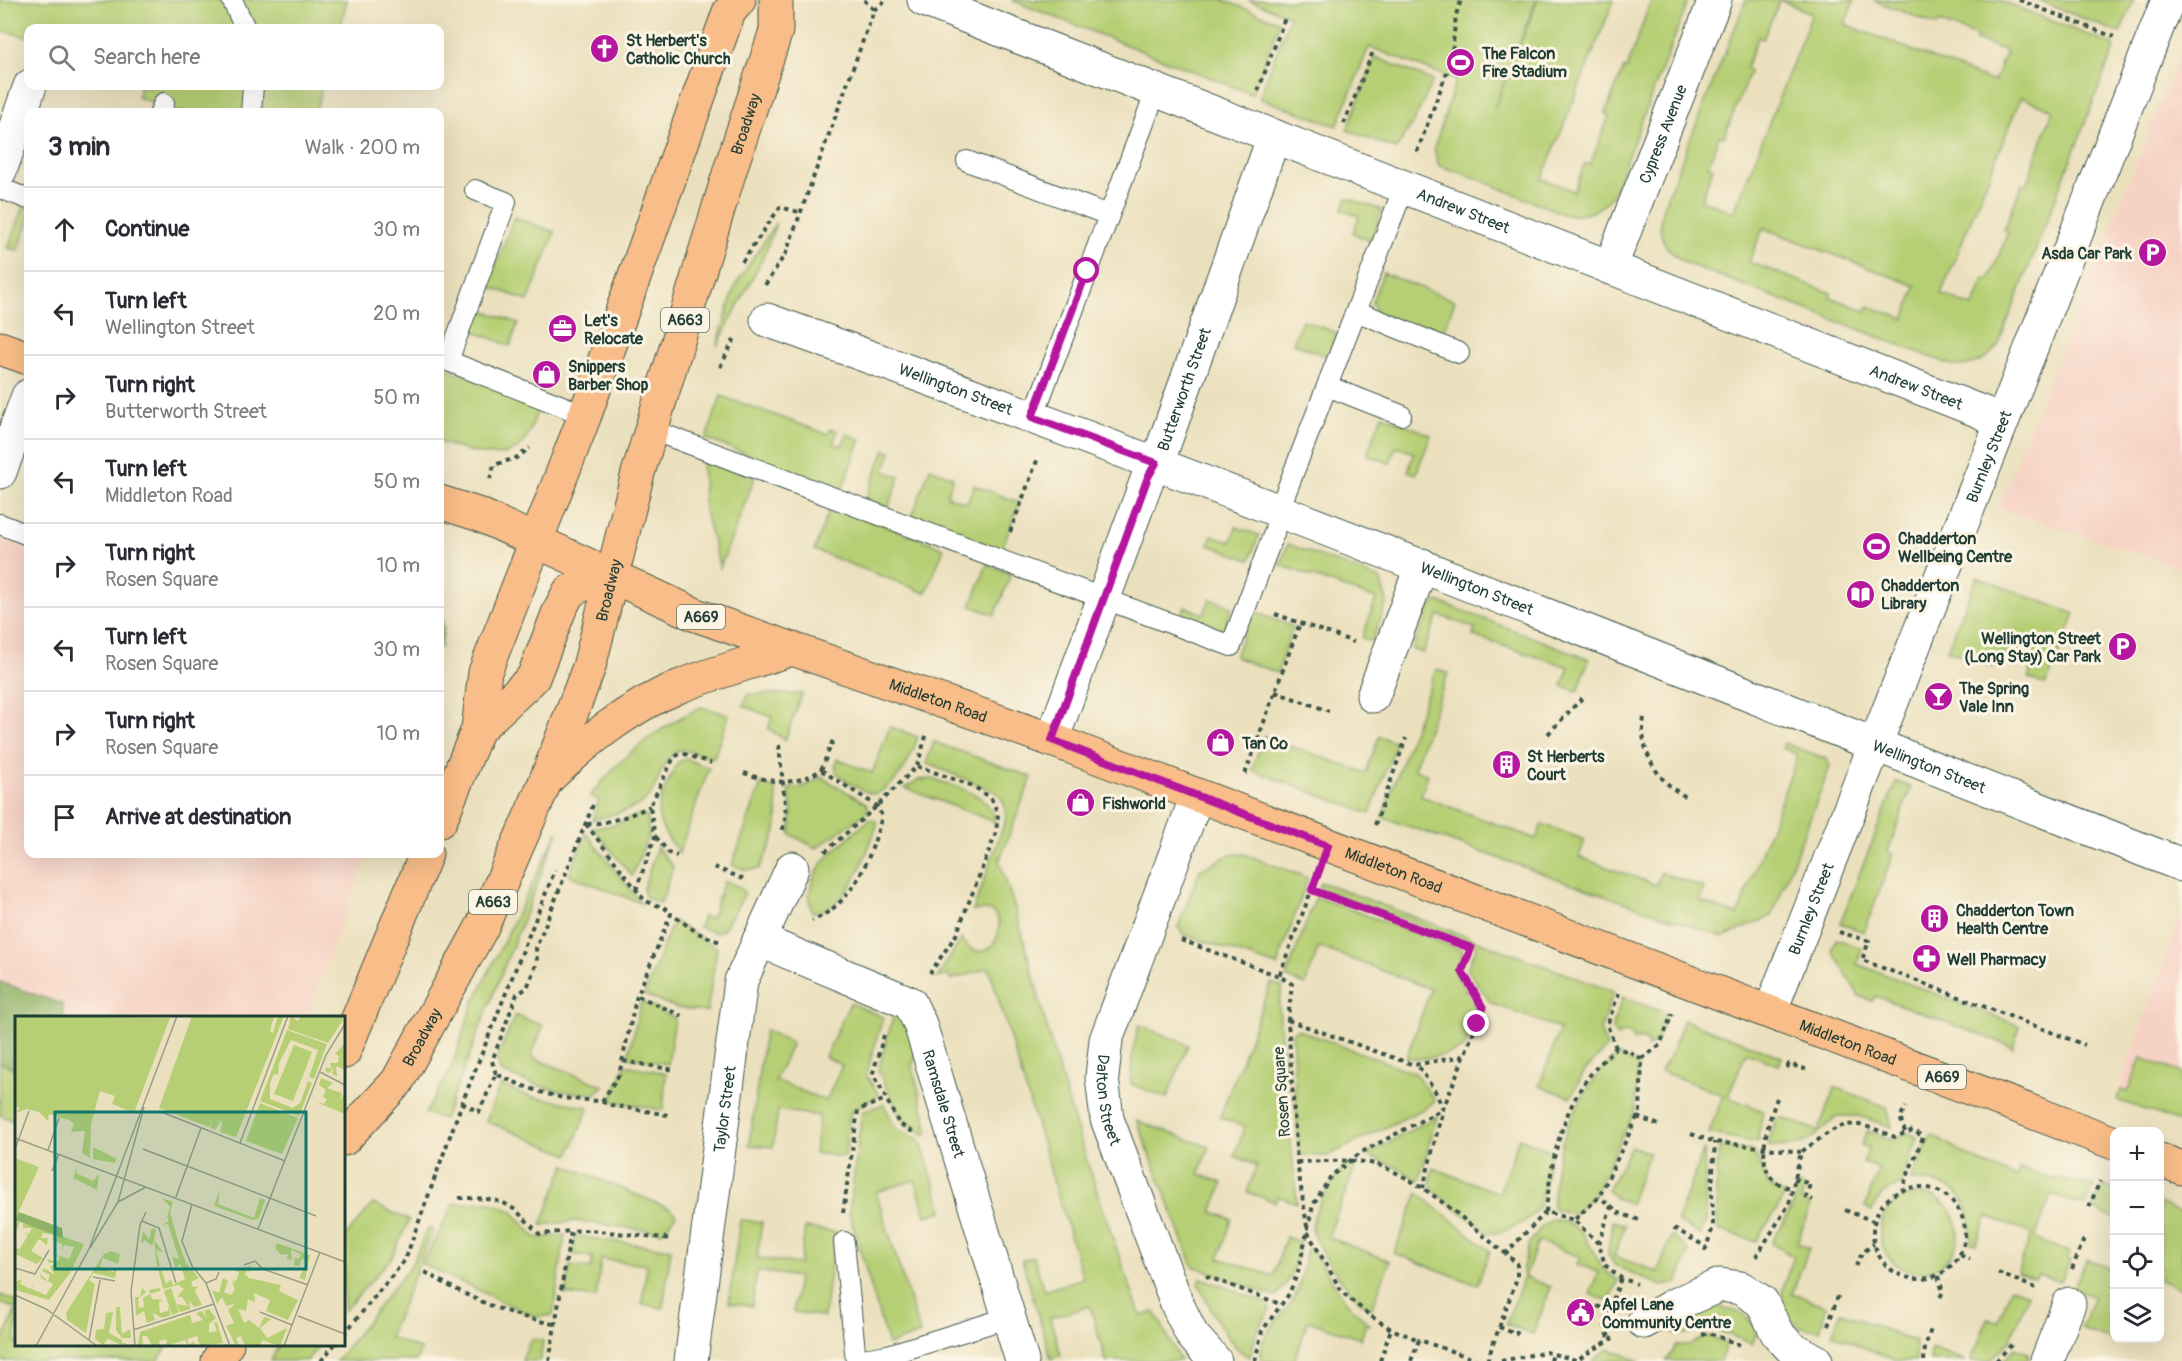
<!DOCTYPE html>
<html lang="en">
<head>
<meta charset="utf-8">
<style>
  body { margin:0; font-family:Pangolin,sans-serif; background:#f2f2f3; color:#2b2b33 }
  .controls { position:absolute; right:18px; bottom:18px; display:grid; overflow:hidden; border-radius:12px; box-shadow:0 6px 24px #0002 }
  .controls button { width:54px; height:54px; display:grid; place-items:center; padding:0; border:0; border-bottom:2px solid #e1e1e2; background:#fff; color:#2b2b33; font:30px sans-serif }
  .stop { position:absolute; width:18px; height:18px; margin:-14px; border:4px solid #b5179e; border-radius:50%; background:#fff }
  .stop.end { background:#b5179e; border-color:#fff; box-shadow:0 2px 6px #0008 }
  .list { margin:0; padding:0; list-style:none }
  h2 { display:flex; justify-content:space-between; align-items:center; height:78px; margin:0; padding:0 24px; font-size:26px }
  h2 small { font-size:20px; font-weight:400; color:#7c7c81 }
  .list li { display:grid; grid-template-columns:39px 1fr auto; gap:18px; align-items:center; box-sizing:border-box; height:84px; padding:0 24px; border-top:2px solid #e1e1e2 }
  .list b { display:block; font-size:22px; white-space:nowrap }
  .list p { margin:0; font-size:20px; white-space:nowrap; color:#7c7c81 }
  .list em { font-size:20px; font-style:normal; color:#7c7c81 }
  .icon { flex:none; width:33px; height:33px; fill:none; stroke:currentColor; stroke-width:2; stroke-linecap:round; stroke-linejoin:round }
  .map { position:relative; flex:none; width:2182px; height:1361px; overflow:hidden }
  .search { position:absolute; background:#fff; box-shadow:0 6px 24px #0002; left:24px; top:24px; width:420px; height:66px; display:flex; align-items:center; gap:15px; box-sizing:border-box; padding:0 21px; border-radius:12px; color:#7c7c81; font-size:22px }
  .panel { position:absolute; background:#fff; box-shadow:0 6px 24px #0002; left:24px; top:108px; width:420px; height:750px; border-radius:12px }
  .map>svg:first-child { display:block }
  .built { fill:#f6d2c4 }
  .green { fill:#b6cf74; stroke:#6a8654; stroke-width:1.5; fill-rule:evenodd }
  .forest { fill:#90b266; stroke:#58784d; stroke-width:1.5 }
  .lines { fill:none; stroke-linecap:round; stroke-linejoin:round }
  .service-casing { stroke:#3e5549; stroke-width:22 }
  .minor-casing { stroke:#3e5549; stroke-width:35 }
  .primary-casing { stroke:#3e5549; stroke-width:35 }
  .trunk-casing { stroke:#3e5549; stroke-width:35 }
  .path { stroke:#3e5549; stroke-width:4; stroke-dasharray:4.5 4.5; stroke-linecap:butt }
  .service { stroke:#fff; stroke-width:20 }
  .minor { stroke:#fff; stroke-width:33 }
  .primary { stroke:#f8bd88; stroke-width:33 }
  .trunk { stroke:#f8bd88; stroke-width:33 }
  .route { stroke:#b5179e; stroke-width:8 }
  .labels { text-anchor:middle; stroke-width:6; stroke-linejoin:round; paint-order:stroke }
  .shield { fill:#fcf5e5; stroke:#617469; stroke-width:1.5 }
  .shield-label { font-size:15px; font-weight:bold; fill:#1f3d34 }
  .poi-label { font-size:16px; font-weight:bold; fill:#1f3d34; stroke:#fcf5e5; text-anchor:start }
  .street-label { font-size:16px; fill:#1f3d34; stroke:#fcf5e5 }
  .inset-road { fill:none; stroke:#999f86; stroke-width:1.5 }
  .view { fill:#0f766e; fill-opacity:0.15; stroke:#0f766e; stroke-width:3 }
  .inset-edge { fill:none; stroke:#1f3d34; stroke-width:3 }
</style>
</head>
<body>
<div class="map">
<svg width="2182" height="1361" viewBox="0 0 2182 1361">
  <rect width="100%" height="100%" fill="#fcf5e5"/>
  <filter id="ink" filterUnits="userSpaceOnUse"><feTurbulence type="fractalNoise" baseFrequency=".0167" numOctaves="2"/><feDisplacementMap in="SourceGraphic" scale="12" xChannelSelector="R" yChannelSelector="G"/><feConvolveMatrix kernelMatrix="1 2 1 2 8 2 1 2 1" color-interpolation-filters="sRGB"/></filter>
  <filter id="wash" filterUnits="userSpaceOnUse"><feTurbulence type="fractalNoise" baseFrequency=".008" numOctaves="4" result="noise"/><feDisplacementMap in="SourceGraphic" scale="24" xChannelSelector="R" yChannelSelector="G"/><feGaussianBlur stdDeviation="1.35" result="paint"/><feColorMatrix in="noise" values="0 0 0 0 0 0 0 0 0 0 0 0 0 0 0 0 0 1.4 0 .05"/><feComposite in="paint" operator="in"/></filter>
  <g filter="url(#wash)">
    <rect width="100%" height="100%" fill="#ebe0bd"/>
    <path class="built" d="M2182,50V568L1998,508Z
      M0,540L28,550V854H368L306,1017H64L61,1004L0,982Z
      M2182,912V1112L2118,1092Z"/>
    <path class="green" d="M0,0H347L340,28H28V37L0,30Z
      M1011,0H1223L1280,22L1252,94Z
      M1248,0H1536L1494,109L1538,0H1614L1542,179L1574,191L1585,163L1590,165L1609,116L1605,114L1624,68H1627L1651,0H1689L1612,196C1599,212 1583,218 1563,214L1468,175L1439,166L1434,148L1456,80L1369,47L1337,126L1259,98L1290,16Z
      M1746,0H1780L1763,39L1758,37L1746,68L1750,71L1724,137L1719,136L1708,166L1713,168L1701,200L1734,212L1812,14L1780,0H1854L1845,24L1994,82L2006,51L1976,40L1977,36L1939,22L1937,25L1873,0H1999L2115,46L1998,346C1987,361 1972,366 1954,366L1686,263C1662,249 1656,234 1663,207ZM2021,97L2053,110L2026,185L2022,184L2004,230L2008,232L1989,280L1984,279L1973,307L1941,294ZM1763,228L1916,286L1904,319L1868,306L1866,311L1830,297L1831,293L1749,262Z
      M2037,0H2134L2120,33Z
      M1375,57L1433,81L1415,119L1396,149L1347,130Z
      M137,86H322L316,112H166L169,100L157,96L155,103L137,97L140,87Z
      M1347,198L1382,210L1371,241L1353,233L1359,216L1342,210Z
      M24,207L28,208V223L18,251L8,248Z
      M514,217L555,232L528,301L488,286Z
      M776,223L764,256L717,346L735,286Z
      M1383,273L1455,301L1441,338L1376,313L1372,302Z
      M479,309L518,323L510,346L471,330Z
      M1302,320L1337,333L1328,357L1293,343Z
      M440,365L539,405C535,416 531,434 523,443C503,466 464,450 440,442Z
      M721,396L828,434L831,429L838,431L833,443L842,446L847,434L861,439L842,490L706,439Z
      M1382,415L1431,435L1416,474L1408,471L1414,453L1396,447L1390,463L1367,455Z
      M885,450L891,452L884,471L900,477L888,508L866,498Z
      M702,459L755,477L720,568L704,508Z
      M930,468L953,477L947,496L967,503L974,485L1020,503L1001,550L912,516Z
      M831,505L944,548L926,593L814,550Z
      M1236,527L1259,535L1250,560L1209,545L1212,535L1231,542Z
      M1288,544L1380,579L1387,602L1372,641L1362,638L1376,599L1280,565Z
      M987,564L1011,574L995,615L971,606Z
      M1977,577L2075,614L2046,685L2028,678L2033,665L1999,652L1993,667L1947,650Z
      M1210,599L1232,607L1223,634L1180,618L1185,607L1204,614Z
      M1437,601L1589,659L1578,691L1562,686L1569,667L1473,636L1475,628L1438,615L1423,653L1412,649L1430,607Z
      M1252,611L1293,627L1277,673L1235,657Z
      M1436,669L1448,673L1414,769L1428,775L1421,796L1536,839L1542,824L1585,840L1579,857L1656,885L1661,872L1704,888L1700,901L1738,915L1798,755L1782,748L1784,743L1827,759L1830,767L1772,916L1723,937L1382,817Z
      M748,694H802L785,740L768,729L772,717L743,706Z
      M701,707L729,715L713,759L682,749C658,760 663,778 649,797C638,811 608,815 592,820L599,800L590,796C624,754 653,731 701,707Z
      M890,727L918,737C910,760 901,781 878,793C870,797 842,780 837,773C834,768 835,764 837,759L872,773Z
      M1263,736L1366,773L1379,736L1396,743L1370,814L1252,770Z
      M934,742L1032,777L999,861C1022,923 1035,987 1053,1050C1079,1140 1108,1228 1141,1316L1155,1312L1180,1361H1106L1090,1306L1050,1318L1061,1355L1051,1359L1022,1260L1034,1257L1044,1291L1083,1278L989,968L950,980L948,975L937,978L961,939C991,982 1023,899 973,911L1006,819L1004,803L997,792L926,763Z
      M686,759L709,768L679,853C646,813 658,804 678,762Z
      M821,777L866,803L869,811L816,848L790,834L792,810L788,789L806,786Z
      M933,779C956,787 992,793 995,822L905,788L918,780Z
      M1896,782L1911,787L1888,851L1893,854L1864,932L1840,923Z
      M761,784L775,788C781,827 777,834 759,869L746,870L732,865Z
      M641,814L647,816L649,834L632,876L592,827L610,826Z
      M869,820L876,821L877,825C866,855 850,910 812,912C797,873 844,842 869,820Z
      M558,831L444,1119L425,1113L451,1069L473,1004Z
      M586,833L641,903L569,875Z
      M657,847L673,867L661,903L646,898L643,890Z
      M1244,854L1308,878L1277,966L1183,934L1178,927L1200,870L1229,855Z
      M724,881L740,887L745,894L723,930L716,933L699,927L703,916L711,919Z
      M1321,882L1614,992L1600,1031L1607,1047L1584,1072L1571,1097L1539,1086L1560,1029L1491,1003L1467,969L1477,946L1319,888Z
      M1316,897L1463,950L1455,973L1478,1010L1465,1047C1446,1056 1427,1060 1406,1058L1431,989L1319,947L1305,985L1286,977Z
      M673,921L717,948L707,1012L677,1008L644,995Z
      M1836,939L1862,948L1857,964L2020,1026L2013,1047L1876,996L1872,1001L1859,996L1832,950Z
      M1271,983L1283,987L1279,1003L1281,1043L1297,1203L1277,1196L1275,1202L1247,1192L1257,1165L1234,1156L1245,1127L1220,1117Z
      M1623,997L1667,1014L1656,1041L1648,1047L1646,1040L1640,1038L1633,1041L1632,1034L1624,1032L1617,1036L1612,1026Z
      M641,1001L675,1018L668,1064L628,1057Z
      M850,1003L883,1017L866,1075L879,1095L850,1112L845,1157L815,1153L819,1116L778,1110L773,1147L749,1145L765,1030L792,1043L775,1080L826,1101L842,1065L825,1057Z
      M895,1011L905,1018L918,1052L912,1065L928,1128L926,1135L903,1122L878,1070Z
      M515,1015L543,1026L531,1057L604,1086L595,1094C560,1093 532,1086 500,1071L497,1059Z
      M1684,1020L1782,1057L1779,1065L1746,1053L1728,1097L1763,1111L1757,1143L1709,1133L1723,1095L1660,1071L1671,1054Z
      M1139,1025L1188,1045L1167,1098L1131,1084L1132,1054Z
      M1296,1029L1415,1073L1435,1101L1425,1108L1327,1156L1299,1155L1292,1033Z
      M1617,1055L1638,1064L1635,1110L1594,1195L1573,1215L1553,1208C1553,1148 1574,1096 1617,1055Z
      M2141,1058L2182,1073V1123L2117,1100L2121,1090L2127,1092Z
      M0,1063L16,1069V1122L0,1115Z
      M625,1065L666,1073L663,1110L611,1101Z
      M500,1085L529,1096L589,1107L569,1155L486,1121Z
      M1835,1087L1887,1107L1892,1127L1859,1116H1836C1812,1141 1803,1149 1768,1146L1775,1121L1781,1117L1818,1131Z
      M884,1104L896,1129L920,1140L943,1211L926,1216L915,1180L876,1192L920,1334L888,1345L849,1212L862,1112Z
      M1437,1116L1419,1181L1400,1169L1366,1155Z
      M1137,1121L1209,1147L1199,1174L1223,1183L1212,1212L1232,1219L1219,1258L1273,1276L1286,1237L1300,1242C1296,1263 1291,1282 1275,1297L1193,1266Z
      M1867,1131L1891,1140L1909,1133L1917,1137L1901,1184L1882,1193L1872,1211L1865,1207L1879,1169L1863,1162L1869,1148L1861,1145Z
      M1931,1134L1977,1161L2016,1177L2020,1169L2055,1179L2094,1185L2085,1206L2052,1194L2036,1235L2035,1239L2070,1253L2067,1259L2070,1260L2061,1282L2039,1275L2036,1279L2017,1273L2032,1233L1987,1216L1976,1244L1971,1243C1971,1195 1958,1183 1911,1180Z
      M1519,1138L1551,1151C1547,1168 1545,1189 1539,1206C1532,1221 1502,1235 1487,1233L1435,1192L1430,1183L1433,1168L1499,1193Z
      M1631,1146L1649,1153L1630,1204L1616,1198L1608,1190Z
      M1719,1146L1753,1151C1765,1168 1760,1189 1785,1193C1783,1204 1763,1228 1756,1241L1718,1230L1716,1187Z
      M1704,1149L1706,1221L1700,1235L1677,1221Z
      M565,1165L671,1209L676,1215L662,1232L574,1221L541,1225Z
      M1348,1165H1356L1328,1237L1390,1261L1371,1310C1352,1297 1320,1255 1313,1233C1308,1216 1335,1173 1348,1165Z
      M1798,1185L1805,1188L1801,1200L1811,1205L1797,1243L1809,1248L1792,1293L1826,1306L1820,1331C1813,1329 1803,1329 1797,1325C1770,1310 1786,1277 1794,1257L1771,1243L1793,1206Z
      M2102,1186L2114,1189V1218L2092,1209Z
      M1418,1193L1490,1251L1477,1285L1394,1253Z
      M1880 1233a39 39 0 1 1 78 0a39 39 0 1 1-78 0Z
      M490,1202L512,1211L536,1238L565,1235L553,1315L535,1317L422,1264L454,1204Z
      M2160,1203L2182,1214V1289L2160,1280Z
      M373,1204L409,1220L392,1257L344,1311V1238Z
      M740,1220L762,1222L757,1258L800,1264L805,1228L835,1232L824,1317L793,1312L798,1277L757,1271L752,1306L729,1303Z
      M1551,1220C1584,1220 1588,1246 1603,1268C1606,1273 1613,1276 1618,1280L1610,1301L1590,1294L1598,1272L1577,1264L1580,1257L1538,1241L1525,1277L1551,1287L1533,1334L1506,1324L1524,1277L1523,1267L1529,1244L1541,1227Z
      M1612,1221L1625,1225L1614,1256L1658,1272L1672,1235L1689,1251L1677,1283L1662,1286L1614,1265L1608,1253Z
      M428,1228L433,1230L389,1337L421,1350L416,1361H336L412,1264Z
      M575,1236L671,1249L663,1308L642,1304L647,1265L601,1259L596,1298L566,1294L570,1266L591,1269L592,1257L572,1254Z
      M1311,1248L1346,1302L1370,1325L1366,1323L1361,1339L1308,1321L1294,1361H1261C1257,1332 1283,1319 1295,1296C1302,1283 1303,1265 1307,1250Z
      M2087,1259L2114,1270V1333L2112,1340L2081,1329L2094,1297L2073,1288Z
      M1201,1278L1266,1303L1270,1310L1257,1331L1250,1357C1227,1347 1209,1305 1198,1283Z
      M2011,1288L2028,1294L2010,1341L1989,1361H1971L1988,1318L1998,1322Z
      M0,1295L16,1301V1344L168,1345L158,1361H0V1348L16,1309L0,1303Z
      M1705,1306C1726,1307 1747,1310 1757,1331L1752,1344L1710,1327L1685,1334H1675L1671,1329L1682,1317Z
      M1841,1312L1916,1342V1361H1896L1832,1334Z
      M1708,1336L1727,1343L1720,1361H1666L1677,1345H1688Z
      M531,1339L543,1341L540,1361H522Z
      M279,1344H319V1345L307,1361H271Z
      M1931,1348L1966,1361H1930Z
      M2015,1348L2030,1354L2027,1361H2003Z
      M1609,1349L1640,1361H1592Z"/>
    <path class="forest" d="M440,594L444,629L440,649Z
      M0,982L62,1004L64,1017L16,1018V1069L0,1063Z"/>
  </g>
  <g filter="url(#ink)">
    <g class="lines">
      <defs>
        <path id="service" d="M232,0L245,28
          M160,112L164,103
          M251,112L253,86
          M967,161L1108,215
          M0,188L28,199
          M475,190L506,202L448,361L585,415
          M1356,311L1459,353
          M1327,386L1401,415
          M1033,417L1156,91
          M652,430L1231,646L1274,533L1279,510L1404,187
          M0,524L28,535
          M844,1242L856,1361
          M856,1360L888,1355L1010,1317"/>
        <g id="minor">
          <path id="s1" d="M924,0L1984,413L2000,426"/>
          <path d="M0,171L30,86"/>
          <path id="s2" d="M1610,268L1715,0"/>
          <path id="s3" d="M767,320C1243,490 1711,682 2182,865"/>
          <path d="M0,472L28,396"/>
          <path d="M1373,696L1422,565"/>
          <path id="s4" d="M1052,740L1148,477L1163,447L1274,136"/>
          <path id="s5" d="M1197,796L1106,1040L1102,1077L1107,1119L1178,1306L1192,1335L1215,1361"/>
          <path id="s6" d="M759,940L910,1003L920,1024L1022,1361"/>
          <path id="s7" d="M1770,1012L2168,0"/>
          <path d="M1644,1322L1674,1305L1720,1285L1741,1288L1762,1302L1777,1333L1791,1348L1816,1361"/>
          <path id="s8" d="M691,1361L741,981L792,868"/>
          <path d="M2047,1361L2069,1304"/>
        </g>
        <g id="primary">
          <path d="M0,348L28,358"/>
          <path id="s9" d="M440,502L480,515L696,615L1052,740L2114,1143"/>
          <path d="M546,780C586,742 627,708 678,687C715,672 754,662 792,649"/>
          <path d="M2160,1160L2182,1168"/>
        </g>
        <g id="trunk">
          <path d="M478,729L533,678L560,609L569,592L594,578L613,576"/>
          <path d="M440,821L478,729L485,672L585,415L729,12L739,0"/>
          <path d="M344,1052L426,854"/>
          <path id="s10" d="M344,1139L397,1082L482,927L546,780L589,667L638,473L731,167L776,31V0"/>
          <path d="M218,1361L227,1344"/>
        </g>
      </defs>
      <use href="#service" class="service-casing"/>
      <use href="#minor" class="minor-casing"/>
      <use href="#primary" class="primary-casing"/>
      <use href="#trunk" class="trunk-casing"/>
      <path class="path" d="M864,0L874,10
        M2019,0L2114,37
        M1258,91L1286,15
        M1344,124L1374,49
        M1417,152L1451,61L1456,15L1461,0
        M742,262L780,207L799,212
        M765,285L786,253L874,10L886,0
        M720,367L736,336
        M490,479L494,465L516,458L530,448
        M1010,532L1038,458
        M1275,614L1354,642
        M1275,692L1329,711
        M1644,718C1638,751 1659,785 1689,798
        M1548,734L1584,696
        M779,745L786,814L782,833
        M917,766L973,786L991,798L998,814L996,833L956,935L930,973
        M821,770L833,740
        M744,773C773,783 794,787 821,770L877,806L882,816C870,859 856,901 812,921
        M1245,774L1300,623
        M586,824L645,901L665,908L671,914
        M587,824C609,823 631,816 650,806
        M1375,825L1406,738
        M656,837L669,853L677,856
        M825,852L877,806L917,766L927,733
        M714,867L746,880
        M1316,878L1279,976L1292,984L1288,1020L1297,1162L1308,1233L1342,1292L1369,1315L1391,1329L1419,1340
        M636,890L655,837L650,806L674,757L682,753L711,763
        M1312,890L1471,948L1462,971L1483,1008L1443,1109L1423,1188
        M1839,932L1869,941L1862,960L2085,1045
        M1181,940L1279,976
        M638,996L682,1016
        M1288,1020L1414,1065L1464,1056
        M884,1035L873,1073L899,1124L915,1133
        M1616,1048L1607,1025L1619,993
        M1642,1059L1660,1045L1672,1014
        M623,1061L675,1070
        M1787,1068L1789,1064L1804,1069L1806,1065
        M496,1074L492,1061L517,994L527,988L537,962L536,948L593,805
        M1777,1098C1767,1126 1748,1182 1792,1188
        M602,1101L619,1075L636,999L671,914L698,933L720,942
        M462,1103L479,1112L496,1074C518,1084 539,1093 564,1098C580,1101 596,1098 611,1105L668,1115
        M1637,1117L1659,1125
        M1905,1132L1900,1117L1906,1107
        M1691,1134L1715,1142L1801,1152
        M1297,1162C1324,1162 1355,1157 1381,1166C1432,1186 1474,1230 1517,1263V1278L1487,1361
        M1794,1179L1810,1184L1806,1197L1813,1200
        M1873 1233a46 46 0 1 1 92 0a46 46 0 1 1-92 0Z
        M459,1198C504,1198 509,1201 539,1234L571,1231
        M1611,1206L1619,1213L1642,1221
        M2089,1207L2100,1181
        M1845,1210L1873,1221
        M1546,1212C1550,1165 1561,1113 1590,1075C1597,1066 1607,1057 1616,1048L1630,1052L1642,1059L1640,1111L1599,1197L1574,1220
        M843,1213L858,1110L886,1099
        M1674,1228L1706,1247
        M1599,1244L1611,1206L1599,1197
        M1705,1251L1713,1227L1712,1187L1715,1142
        M1505,1254L1546,1212L1574,1220L1599,1244L1605,1265L1621,1278L1637,1284
        M1960,1255L1970,1259
        M1756,1257L1789,1204L1801,1152C1844,1122 1844,1116 1895,1137L1913,1130L1923,1137L1902,1189
        M1856,1266L1862,1253L1874,1244
        M2072,1269L2084,1239
        M425,1272C465,1296 508,1316 554,1324
        M1998,1273L2036,1288
        M1206,1276L1280,1304
        M1938,1276L1943,1292L1939,1299
        M1613,1300L1621,1278
        M1597,1306L1610,1311
        M1607,1316L1604,1324L1610,1340
        M1828,1326L1839,1293
        M1499,1327L1516,1334L1518,1329
        M344,1334L405,1260L462,1103L555,870
        M1702,1335L1709,1333L1743,1346
        M321,1361L335,1344
        M549,1361L571,1231L590,1230L672,1239
        M1255,1361L1262,1331L1289,1294L1298,1272L1313,1205L1331,1176L1360,1153L1443,1109L1435,1091L1417,1064
        M1380,1361L1391,1329
        M1411,1361L1419,1340L1480,1361
        M1501,1361L1546,1352L1576,1360L1613,1338
        M1551,1361L1553,1354
        M1924,1361L1925,1347L1931,1329
        M1996,1361L2013,1343"/>
      <use href="#service" class="service"/>
      <use href="#minor" class="minor"/>
      <use href="#primary" class="primary"/>
      <use href="#trunk" class="trunk"/>
    </g>
  </g>
  <g class="lines" filter="url(#ink)">
    <path class="route" d="M1087,271L1032,417L1156,463L1148,477L1052,740L1328,846L1312,890L1471,948L1462,971L1483,1008L1477,1024"/>
  </g>
  <defs>
    <symbol id="church-disc" viewBox="-11 -11 22 22"><circle r="9.5" fill="#b5179e" stroke="#fcf5e5"/><path d="M-1.2-6h2.4v3.5h3.3v2.4h-3.3V6h-2.4V-.1h-3.3v-2.4h3.3Z" fill="#fff"/></symbol>
    <symbol id="stadium-disc" viewBox="-11 -11 22 22"><circle r="9.5" fill="#b5179e" stroke="#fcf5e5"/><path d="M0-5a6.5 5 0 1 0 0 10a6.5 5 0 1 0 0-10ZM-3.5-1.8h7v3.6h-7Z" fill="#fff"/></symbol>
    <symbol id="parking-disc" viewBox="-11 -11 22 22"><circle r="9.5" fill="#b5179e" stroke="#fcf5e5"/><path d="M-3.5-5.5H1a3.5 3.5 0 0 1 0 7H-1V5.5H-3.5ZM-1-3.4V-.6H.8a1.4 1.4 0 0 0 0-2.8Z" fill="#fff"/></symbol>
    <symbol id="office-disc" viewBox="-11 -11 22 22"><circle r="9.5" fill="#b5179e" stroke="#fcf5e5"/><path d="M-6-3h4V-5.5h4V-3h4V5H-6ZM-1-4.5V-3h2v-1.5ZM-6 0V1H6V0Z" fill="#fff"/></symbol>
    <symbol id="shop-disc" viewBox="-11 -11 22 22"><circle r="9.5" fill="#b5179e" stroke="#fcf5e5"/><path d="M-5-2.5h2.3a2.7 3.5 0 0 1 5.4 0H5L5.5 6h-11ZM-1.5-2.5h3a1.5 2.3 0 0 0-3 0Z" fill="#fff"/></symbol>
    <symbol id="library-disc" viewBox="-11 -11 22 22"><circle r="9.5" fill="#b5179e" stroke="#fcf5e5"/><path d="M-6-4Q-3-5.5-.7-3.5V5Q-3 3-6 4ZM6-4Q3-5.5 .7-3.5V5Q3 3 6 4Z" fill="#fff"/></symbol>
    <symbol id="bar-disc" viewBox="-11 -11 22 22"><circle r="9.5" fill="#b5179e" stroke="#fcf5e5"/><path d="M-6-5H6L.8 .8V4.5H3.5V6h-7V4.5H-.8V.8Z" fill="#fff"/></symbol>
    <symbol id="building-disc" viewBox="-11 -11 22 22"><circle r="9.5" fill="#b5179e" stroke="#fcf5e5"/><path d="M-4-6H4V6H1V3H-1V6H-4ZM-2.5-4.3h1.7v1.8h-1.7ZM.8-4.3h1.7v1.8H.8ZM-2.5-1h1.7V.8h-1.7ZM.8-1h1.7V.8H.8Z" fill="#fff"/></symbol>
    <symbol id="pharmacy-disc" viewBox="-11 -11 22 22"><circle r="9.5" fill="#b5179e" stroke="#fcf5e5"/><path d="M-2-6h4v4h4v4h-4v4h-4v-4h-4v-4h4Z" fill="#fff"/></symbol>
    <symbol id="civic-disc" viewBox="-11 -11 22 22"><circle r="9.5" fill="#b5179e" stroke="#fcf5e5"/><path d="M-.6-6.5H3V-4.5H.6V-3L4-1V1h2V6H-6V1h2V-1L-.6-3ZM-1.2 2.5V6h2.4V2.5Z" fill="#fff"/></symbol>
  </defs>
  <g fill-rule="evenodd">
    <use href="#church-disc" x="588" y="32" width="33" height="33"/>
    <use href="#stadium-disc" x="1444" y="46" width="33" height="33"/>
    <use href="#parking-disc" x="2136" y="236" width="33" height="33"/>
    <use href="#office-disc" x="546" y="312" width="33" height="33"/>
    <use href="#shop-disc" x="530" y="358" width="33" height="33"/>
    <use href="#stadium-disc" x="1860" y="530" width="33" height="33"/>
    <use href="#library-disc" x="1844" y="578" width="33" height="33"/>
    <use href="#parking-disc" x="2106" y="630" width="33" height="33"/>
    <use href="#bar-disc" x="1922" y="680" width="33" height="33"/>
    <use href="#shop-disc" x="1204" y="726" width="33" height="33"/>
    <use href="#building-disc" x="1490" y="748" width="33" height="33"/>
    <use href="#shop-disc" x="1064" y="786" width="33" height="33"/>
    <use href="#building-disc" x="1918" y="902" width="33" height="33"/>
    <use href="#pharmacy-disc" x="1910" y="942" width="33" height="33"/>
    <use href="#civic-disc" x="1564" y="1296" width="33" height="33"/>
  </g>
  <g class="labels">
    <g class="shield">
      <rect x="661" y="308" width="48" height="24" rx="4.5"/>
      <rect x="677" y="605" width="48" height="24" rx="4.5"/>
      <rect x="469" y="890" width="48" height="24" rx="4.5"/>
      <rect x="1918" y="1065" width="48" height="24" rx="4.5"/>
    </g>
    <g class="shield-label">
      <text x="685" y="325">A663</text>
      <text x="701" y="622">A669</text>
      <text x="493" y="907">A663</text>
      <text x="1942" y="1082">A669</text>
    </g>
    <g class="poi-label">
      <text x="626" y="46">St Herbert's<tspan x="626" dy="18">Catholic Church</tspan></text>
      <text x="1482" y="59">The Falcon<tspan x="1482" dy="18">Fire Stadium</tspan></text>
      <text x="2132" y="259" text-anchor="end">Asda Car Park</text>
      <text x="584" y="326">Let's<tspan x="584" dy="18">Relocate</tspan></text>
      <text x="568" y="372">Snippers<tspan x="568" dy="18">Barber Shop</tspan></text>
      <text x="1898" y="544">Chadderton<tspan x="1898" dy="18">Wellbeing Centre</tspan></text>
      <text x="1881" y="591">Chadderton<tspan x="1881" dy="18">Library</tspan></text>
      <text x="2101" y="644" text-anchor="end">Wellington Street<tspan x="2101" dy="18">(Long Stay) Car Park</tspan></text>
      <text x="1959" y="694">The Spring<tspan x="1959" dy="18">Vale Inn</tspan></text>
      <text x="1242" y="749">Tan Co</text>
      <text x="1527" y="762">St Herberts<tspan x="1527" dy="18">Court</tspan></text>
      <text x="1102" y="809">Fishworld</text>
      <text x="1956" y="916">Chadderton Town<tspan x="1956" dy="18">Health Centre</tspan></text>
      <text x="1947" y="965">Well Pharmacy</text>
      <text x="1602" y="1310">Apfel Lane<tspan x="1602" dy="18">Community Centre</tspan></text>
    </g>
    <g class="street-label">
      <text dy="6" stroke="none"><textPath href="#s10" startOffset="1101">Broadway</textPath></text>
      <text dy="6" stroke="none"><textPath href="#s2" startOffset="144">Cypress Avenue</textPath></text>
      <text dy="6" stroke="none"><textPath href="#s1" startOffset="579">Andrew Street</textPath></text>
      <text dy="6" stroke="none"><textPath href="#s1" startOffset="1065">Andrew Street</textPath></text>
      <text dy="6" stroke="none"><textPath href="#s3" startOffset="201">Wellington Street</textPath></text>
      <text dy="6" stroke="none"><textPath href="#s4" startOffset="375">Butterworth Street</textPath></text>
      <text dy="6" stroke="none"><textPath href="#s7" startOffset="597">Burnley Street</textPath></text>
      <text dy="6" stroke="none"><textPath href="#s3" startOffset="759">Wellington Street</textPath></text>
      <text dy="6" stroke="none"><textPath href="#s10" startOffset="615">Broadway</textPath></text>
      <text dy="6" stroke="none"><textPath href="#s9" startOffset="537">Middleton Road</textPath></text>
      <text dy="6" stroke="none"><textPath href="#s3" startOffset="1245">Wellington Street</textPath></text>
      <text dy="6" stroke="none"><textPath href="#s9" startOffset="1023">Middleton Road</textPath></text>
      <text dy="6" stroke="none"><textPath href="#s7" startOffset="111">Burnley Street</textPath></text>
      <text dy="6" stroke="none"><textPath href="#s10" startOffset="129">Broadway</textPath></text>
      <text dy="6" stroke="none"><textPath href="#s9" startOffset="1509">Middleton Road</textPath></text>
      <text transform="translate(1281 1092) rotate(-94)" y="6">Rosen Square</text>
      <text dy="6" stroke="none"><textPath href="#s5" startOffset="321">Dalton Street</textPath></text>
      <text dy="6" stroke="none"><textPath href="#s6" startOffset="270">Ramsdale Street</textPath></text>
      <text dy="6" stroke="none"><textPath href="#s8" startOffset="254">Taylor Street</textPath></text>
    </g>
  </g>
  <g transform="translate(15 1016)">
    <rect width="330" height="330" fill="#ebe0bd"/>
    <path d="M0,0L155,2L119,97L97,88L100,80L85,75L76,108L75,142L67,137L70,115L56,116L59,108L54,104L34,98L33,105L24,96L12,93L0,97L5,92L0,90ZM177,0H259L255,15L258,17L263,0H269L221,121L205,116L207,106L200,103L205,106L200,114L195,111L198,102L194,111L144,92ZM276,0L283,5L286,0H327L328,4L313,27L273,13ZM272,14L312,28L299,63L294,61L303,34L276,24L264,47L263,59L259,58L255,67V83L278,92L285,87L293,65L297,67L284,100L245,85ZM330,27V54L321,50L322,60L317,58L319,50L315,57L311,56L310,51L316,53L315,47H323L324,40L320,38ZM279,29L297,36L278,85L259,78ZM306,62L318,67L312,72L327,77L325,84L330,77V98L301,86L309,88L312,83L308,81L311,74L304,69ZM245,87L283,102L267,138L231,125ZM78,131L102,143L100,147L78,143ZM0,142L24,151L0,204L5,206L1,216H0ZM62,150L61,157L78,165L84,158L82,174L58,162ZM205,173L203,188L239,202L245,182L250,184L244,202L238,204L199,190ZM147,182L158,186L155,196L163,225L171,247L184,262L176,266L178,271L183,270L180,275L187,289L179,291L174,284L175,293L165,296L162,288L173,290L167,281H162L169,273L163,269L148,273L143,253L146,252L151,268L156,263L158,269L170,263L165,247L161,253L157,241L164,243L153,208L147,209L154,205L152,201L155,191ZM8,207L69,228L55,257L34,284L0,274V266L7,263L5,268L16,273L19,268L17,273L31,279L38,268L26,262L25,258L33,265L35,259L27,255L29,252L40,259L35,251L41,247H34L32,243L42,246L45,241L35,237L54,243L59,231L49,229L47,234V228L38,224L37,233L38,219L28,217L26,222H33L32,229L24,223L16,235L28,242L22,248L9,242L0,238V232L5,233L13,219L9,216L14,218L17,212H8ZM137,212L141,213L139,224L148,236L141,234L145,250L142,251L139,224L137,230L130,224L126,228L128,215L134,223ZM262,227L295,239L290,264L284,262L293,245L287,243L284,250L279,249L280,241L284,243L286,238L276,234L277,244L272,243L273,238L266,239L260,232ZM96,235L105,238L103,248L88,242L85,250L98,256L102,251L100,262L78,257L74,264L80,268L71,317L52,304L51,297L89,238ZM236,250V256L232,254L230,258L234,262L266,269L264,275L283,284L273,304L251,295L255,284L239,277L240,286L233,283L231,295L223,293L229,307L234,304L244,312L249,301L256,303L245,312L252,322L272,312L265,330L247,324L245,330H230L226,320L221,322L224,330H221L211,310L219,307L213,294L220,288L211,290L207,281L202,288L197,274L204,277L208,262L213,265L209,276L216,279L220,273L217,266L221,267L217,264L221,265L224,257L220,254ZM127,272L131,276L123,283L124,292L129,291L128,282L135,278L134,274L145,272V275L135,278L137,283L148,284L144,286L145,297L153,295V290L156,299L147,302L138,297L140,304L132,307L129,295L121,300L120,281H125ZM156,272L164,296L157,299L149,275ZM101,291H105L107,318L115,313L116,322H107L101,314ZM194,293L201,302L194,308V317L202,315L199,307L202,306L208,327L185,330L182,320L172,323L174,329L179,325L180,330H173L170,324L151,330L152,323L144,325L145,330H133L136,328L132,320H127L128,329H123L125,316L175,299L177,307L188,304L181,297L187,295L192,303L189,295ZM98,296L94,317L107,324V328L111,326L109,330L93,323L89,327L93,330H89L80,323L81,314L89,313L91,297Z" fill="#b6cf74"/>
    <path d="M4,196L47,212L48,222L0,204Z" fill="#90b266"/>
    <path class="inset-road" d="M305,56L330,69M144,95L270,145M0,122L330,246M225,127L273,0M0,133L14,95M128,133L301,200M33,134L44,102M37,155L44,138M161,181L186,112M103,186L131,171M177,188L167,225L177,250L191,267L215,330M127,205L144,212L161,267M243,213L311,39L330,8M75,232L103,186L129,91M229,249L240,245L248,253L293,269M0,252L20,258L34,234M78,261L100,265M191,267L201,263L204,256M0,279L31,293L82,330M245,296L277,309M283,300L330,318M118,314L199,288M74,324L85,264M21,330L74,233L162,0M120,330L116,275L125,209L131,196M269,330L305,236"/>
    <path class="view" d="M40,96H291V253H40Z"/>
    <rect width="330" height="330" class="inset-edge"/>
  </g>
</svg>
<div class="controls">
<button>+</button>
<button>−</button>
<button><svg class="icon" aria-label="locate" viewBox="0 0 24 24"><circle cx="12" cy="12" r="6"/><path d="M12 2v4M12 18v4M2 12h4M18 12h4"/></svg></button>
<button><svg class="icon" aria-label="layers" viewBox="0 0 24 24"><path d="M12 4l9 5-9 5-9-5zM3 14l9 5 9-5"/></svg></button>
</div>
<div class="stop" style="left:1087px;top:271px"></div>
<div class="stop end" style="left:1477px;top:1024px"></div>
<div class="search"><svg class="icon" aria-label="search" viewBox="0 0 24 24"><circle cx="10" cy="10" r="6"/><path d="M15 15l6 6"/></svg>Search here</div>
<section class="panel">
<h2>3 min<small>Walk · 200 m</small></h2>
<ul class="list">
<li><svg class="icon" aria-label="ahead" viewBox="0 0 24 24"><path d="M12 20V5M6 11l6-6 6 6"/></svg><div><b>Continue</b></div><em>30 m</em></li>
<li><svg class="icon" aria-label="left" viewBox="0 0 24 24"><path d="M17 20v-9H6M10 6l-5 5 5 5"/></svg><div><b>Turn left</b><p>Wellington Street</p></div><em>20 m</em></li>
<li><svg class="icon" aria-label="right" viewBox="0 0 24 24"><path d="M7 20v-9h11M14 6l5 5-5 5"/></svg><div><b>Turn right</b><p>Butterworth Street</p></div><em>50 m</em></li>
<li><svg class="icon" aria-label="left" viewBox="0 0 24 24"><path d="M17 20v-9H6M10 6l-5 5 5 5"/></svg><div><b>Turn left</b><p>Middleton Road</p></div><em>50 m</em></li>
<li><svg class="icon" aria-label="right" viewBox="0 0 24 24"><path d="M7 20v-9h11M14 6l5 5-5 5"/></svg><div><b>Turn right</b><p>Rosen Square</p></div><em>10 m</em></li>
<li><svg class="icon" aria-label="left" viewBox="0 0 24 24"><path d="M17 20v-9H6M10 6l-5 5 5 5"/></svg><div><b>Turn left</b><p>Rosen Square</p></div><em>30 m</em></li>
<li><svg class="icon" aria-label="right" viewBox="0 0 24 24"><path d="M7 20v-9h11M14 6l5 5-5 5"/></svg><div><b>Turn right</b><p>Rosen Square</p></div><em>10 m</em></li>
<li><svg class="icon" aria-label="arrive" viewBox="0 0 24 24"><path d="M6 21V4h12l-3 4 3 4H6"/></svg><div><b>Arrive at destination</b></div></li>
</ul>
</section>
</div>
</body>
</html>
